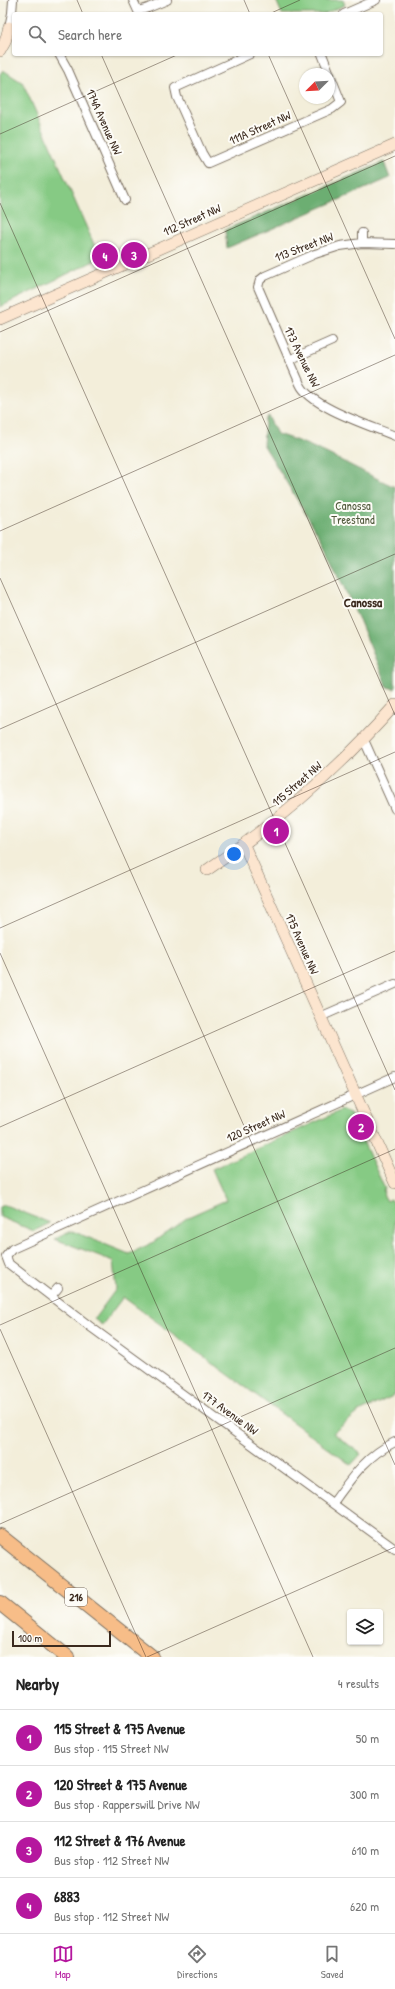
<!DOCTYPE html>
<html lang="en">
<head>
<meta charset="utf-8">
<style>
  body { margin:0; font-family:"Patrick Hand",sans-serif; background:#f2f2f2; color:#222 }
  .controls { position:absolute; right:12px; bottom:12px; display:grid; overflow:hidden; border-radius:4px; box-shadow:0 1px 3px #0004 }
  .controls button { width:36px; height:36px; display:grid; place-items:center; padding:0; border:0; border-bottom:1px solid #e0e0e0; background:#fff; color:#222; font:20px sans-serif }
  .compass { position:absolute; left:299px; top:68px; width:36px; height:36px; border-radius:50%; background:#fff; box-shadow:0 1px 3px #0004; rotate:246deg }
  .scale { position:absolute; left:12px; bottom:10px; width:99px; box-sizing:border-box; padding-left:4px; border:2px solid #3b2a1e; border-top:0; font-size:11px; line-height:14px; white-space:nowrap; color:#3b2a1e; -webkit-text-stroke:3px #fdfcf7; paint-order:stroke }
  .you { position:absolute; left:234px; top:854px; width:14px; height:14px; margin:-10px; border:3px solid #fff; border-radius:50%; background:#1a73e8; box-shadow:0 0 0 6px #1a73e833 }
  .badge { display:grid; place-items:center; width:26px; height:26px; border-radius:50%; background:#b5179e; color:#fff; font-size:13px; font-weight:700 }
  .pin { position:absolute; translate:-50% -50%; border:2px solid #fff; box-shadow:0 1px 4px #0006 }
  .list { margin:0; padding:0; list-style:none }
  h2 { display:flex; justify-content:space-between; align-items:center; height:52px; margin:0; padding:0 16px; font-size:17px }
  h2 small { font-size:13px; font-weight:400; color:#767676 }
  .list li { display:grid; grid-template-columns:26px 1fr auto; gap:12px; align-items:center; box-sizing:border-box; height:56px; padding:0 16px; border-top:1px solid #e0e0e0 }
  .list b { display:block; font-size:15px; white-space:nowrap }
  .list p { margin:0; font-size:13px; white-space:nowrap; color:#767676 }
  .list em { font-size:13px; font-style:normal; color:#767676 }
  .icon { flex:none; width:22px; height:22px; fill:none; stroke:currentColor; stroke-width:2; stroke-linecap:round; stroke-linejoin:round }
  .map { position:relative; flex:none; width:395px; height:1657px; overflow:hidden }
  .search { position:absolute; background:#fff; box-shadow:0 1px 3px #0004; left:12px; right:12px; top:12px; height:44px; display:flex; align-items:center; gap:10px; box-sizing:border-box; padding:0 14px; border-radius:4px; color:#767676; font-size:15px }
  .sheet { height:276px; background:#fff }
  nav { display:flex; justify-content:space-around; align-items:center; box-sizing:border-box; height:56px; border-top:1px solid #e0e0e0; background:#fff; font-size:11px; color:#767676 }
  nav a { display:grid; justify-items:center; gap:2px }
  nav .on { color:#b5179e }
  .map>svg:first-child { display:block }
  .green { fill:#86ca84; stroke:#607a51 }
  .forest { fill:#6cae72; stroke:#546c48 }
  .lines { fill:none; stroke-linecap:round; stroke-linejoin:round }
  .street-casing { stroke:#7b6f60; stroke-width:10 }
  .secondary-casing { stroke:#7b6f60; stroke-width:12 }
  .highway-casing { stroke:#7b6f60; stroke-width:16 }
  .street { stroke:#fff; stroke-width:8 }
  .secondary { stroke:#fce5cf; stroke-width:11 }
  .highway { stroke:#f7bd88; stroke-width:14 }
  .ticks { fill:none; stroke:#3b2a1e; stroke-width:1; stroke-opacity:0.45 }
  .labels { text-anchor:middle; stroke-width:4; stroke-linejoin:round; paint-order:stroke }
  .shield { fill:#fdfcf7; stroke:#75695f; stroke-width:1 }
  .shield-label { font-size:11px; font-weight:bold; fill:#3b2a1e }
  .street-label { font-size:12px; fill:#3b2a1e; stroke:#fdfcf7 }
  .park-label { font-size:12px; fill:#525a3d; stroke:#fdfcf7 }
  .neighbourhood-label { font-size:13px; font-weight:bold; fill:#3b2a1e; stroke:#fdfcf7 }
</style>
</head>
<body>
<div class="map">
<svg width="395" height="1657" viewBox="0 0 395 1657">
  <rect width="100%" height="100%" fill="#fdfcf7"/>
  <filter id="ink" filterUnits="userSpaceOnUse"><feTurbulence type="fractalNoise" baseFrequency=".025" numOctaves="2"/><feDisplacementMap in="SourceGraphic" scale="8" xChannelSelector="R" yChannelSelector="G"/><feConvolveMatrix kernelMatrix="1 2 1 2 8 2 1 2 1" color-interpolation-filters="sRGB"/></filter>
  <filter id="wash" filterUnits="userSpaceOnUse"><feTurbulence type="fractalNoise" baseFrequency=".012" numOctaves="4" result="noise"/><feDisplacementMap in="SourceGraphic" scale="16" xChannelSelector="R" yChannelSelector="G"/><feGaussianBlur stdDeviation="0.9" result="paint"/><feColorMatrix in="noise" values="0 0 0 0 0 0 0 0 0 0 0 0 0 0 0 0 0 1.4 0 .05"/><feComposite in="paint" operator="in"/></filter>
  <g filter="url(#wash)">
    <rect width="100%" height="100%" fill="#f3eeda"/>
    <path class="green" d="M276,0H343L345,5L324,14H282Z
      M3,70L23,83L100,258L0,307V74Z
      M342,1110L350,1113L385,1189L383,1190L384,1193L383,1194L387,1201L391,1199L395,1205V1395L359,1412L333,1433L361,1454L351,1465L123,1297L102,1325L94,1319L116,1289L113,1261L55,1239L72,1231L129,1254L152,1243L188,1217L226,1200L212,1169Z
      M5,1205L50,1223L34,1231L0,1217V1207Z"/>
    <path class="forest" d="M384,162L390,178L227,248L225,230Z
      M268,416L277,434C319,446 355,469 395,487V689L387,687L360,622L323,542L263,444L265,420Z"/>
  </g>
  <g filter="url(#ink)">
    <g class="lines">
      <defs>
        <path id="street" d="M13,0L12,13L9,27L13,29
          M133,0L138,11L148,8L167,0
          M344,14L376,0
          M59,54L68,70L125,200
          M250,54L175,88L177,97L202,153L208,163L332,109L341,102L322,54
          M362,233V243
          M395,244L362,243L340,246L315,254L265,276L260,280L258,287L300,384C310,407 371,426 395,436
          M289,360L332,341
          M364,740L395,809
          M320,1017L395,984
          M395,1077L12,1249L6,1256L9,1264L92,1328L395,1549
          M51,1296L58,1288
          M333,1503C351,1478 367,1455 395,1442"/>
        <path id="secondary" d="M0,51L5,42L9,27
          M0,319L395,145
          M244,845L395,1183
          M207,870C277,823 339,769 395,705"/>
        <path id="highway" d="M0,1536L152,1657
          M0,1603L67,1657"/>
      </defs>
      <use href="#street" class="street-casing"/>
      <use href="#secondary" class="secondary-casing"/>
      <use href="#highway" class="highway-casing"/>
      <use href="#street" class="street"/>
      <use href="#secondary" class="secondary"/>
      <use href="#highway" class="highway"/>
    </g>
  </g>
  <path class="ticks" d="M77,0L83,14M244,0L250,14M269,14L300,0M101,54L395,715M268,54L395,339M0,134L179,54M0,203L395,1090M0,332L395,156M0,531L395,355M0,578L395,1465M0,729L395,554M0,928L395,752M0,953L313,1657M0,1127L395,951M0,1325L395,1149M0,1329L146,1657M0,1524L395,1348M147,1657L395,1547"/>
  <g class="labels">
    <rect class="shield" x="65" y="1588" width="22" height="18" rx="3"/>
    <g class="shield-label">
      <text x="76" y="1601">216</text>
    </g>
    <g class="street-label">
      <text transform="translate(104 122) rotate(66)" y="4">174A Avenue NW</text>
      <text transform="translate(260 128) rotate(-24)" y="4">111A Street NW</text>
      <text transform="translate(192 220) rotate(-24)" y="4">112 Street NW</text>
      <text transform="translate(304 247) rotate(-21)" y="4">113 Street NW</text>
      <text transform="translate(302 357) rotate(64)" y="4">173 Avenue NW</text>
      <text transform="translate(297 784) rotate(-41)" y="4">115 Street NW</text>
      <text transform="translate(302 944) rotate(66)" y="4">175 Avenue NW</text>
      <text transform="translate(256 1126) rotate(-24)" y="4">120 Street NW</text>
      <text transform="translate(230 1413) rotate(36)" y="4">177 Avenue NW</text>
    </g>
    <g class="park-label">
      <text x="353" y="510">Canossa<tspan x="353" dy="14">Treestand</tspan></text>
    </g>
    <g class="neighbourhood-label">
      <text x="363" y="607">Canossa</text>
    </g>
  </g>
</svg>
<div class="controls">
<button><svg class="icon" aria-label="layers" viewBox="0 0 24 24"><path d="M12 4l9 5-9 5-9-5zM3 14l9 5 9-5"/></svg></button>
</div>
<svg class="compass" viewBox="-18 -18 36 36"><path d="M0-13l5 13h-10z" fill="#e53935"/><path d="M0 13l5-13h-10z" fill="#767676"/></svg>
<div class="scale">100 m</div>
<div class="you"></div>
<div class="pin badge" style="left:276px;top:831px">1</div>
<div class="pin badge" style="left:361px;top:1127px">2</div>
<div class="pin badge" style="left:134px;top:255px">3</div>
<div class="pin badge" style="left:105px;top:256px">4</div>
<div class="search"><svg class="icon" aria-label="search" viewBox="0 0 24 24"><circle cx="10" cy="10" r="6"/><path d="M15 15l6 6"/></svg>Search here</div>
</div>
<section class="sheet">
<h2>Nearby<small>4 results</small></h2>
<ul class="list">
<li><span class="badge">1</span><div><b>115 Street &amp; 175 Avenue</b><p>Bus stop · 115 Street NW</p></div><em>50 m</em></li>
<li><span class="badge">2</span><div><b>120 Street &amp; 175 Avenue</b><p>Bus stop · Rapperswill Drive NW</p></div><em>300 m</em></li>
<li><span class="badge">3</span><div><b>112 Street &amp; 176 Avenue</b><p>Bus stop · 112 Street NW</p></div><em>610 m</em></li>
<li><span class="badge">4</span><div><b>6883</b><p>Bus stop · 112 Street NW</p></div><em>620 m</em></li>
</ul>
</section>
<nav>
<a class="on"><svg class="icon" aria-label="map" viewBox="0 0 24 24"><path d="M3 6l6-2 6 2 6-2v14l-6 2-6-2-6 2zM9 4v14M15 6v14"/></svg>Map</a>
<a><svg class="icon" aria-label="directions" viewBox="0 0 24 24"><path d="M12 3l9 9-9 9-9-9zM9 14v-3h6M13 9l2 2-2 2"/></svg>Directions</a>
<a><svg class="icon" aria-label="saved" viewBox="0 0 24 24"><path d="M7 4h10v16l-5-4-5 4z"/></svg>Saved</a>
</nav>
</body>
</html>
